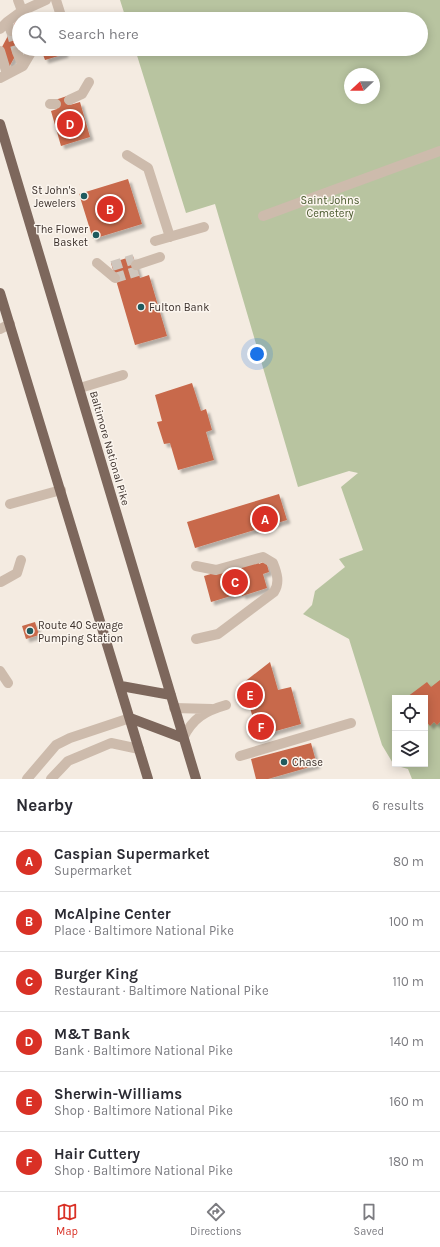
<!DOCTYPE html>
<html lang="en">
<head>
<meta charset="utf-8">
<style>
  body { margin:0; font-family:Karla,sans-serif; background:#f2f2f3; color:#2b2b33 }
  .controls { position:absolute; right:12px; bottom:12px; display:grid; overflow:hidden; border-radius:0px; box-shadow:0 2px 10px #0003 }
  .controls button { width:36px; height:36px; display:grid; place-items:center; padding:0; border:0; border-bottom:1px solid #e1e1e2; background:#fff; color:#2b2b33; font:20px sans-serif }
  .compass { position:absolute; left:344px; top:68px; width:36px; height:36px; border-radius:50%; background:#fff; box-shadow:0 2px 10px #0003; rotate:248deg }
  .you { position:absolute; left:257px; top:354px; width:14px; height:14px; margin:-10px; border:3px solid #fff; border-radius:50%; background:#1a73e8; box-shadow:0 0 0 6px #1a73e833 }
  .badge { display:grid; place-items:center; width:26px; height:26px; border-radius:50%; background:#d93025; color:#fff; font-size:13px; font-weight:700 }
  .pin { position:absolute; translate:-50% -50%; border:2px solid #fff; box-shadow:0 1px 4px #0006 }
  .list { margin:0; padding:0; list-style:none }
  h2 { display:flex; justify-content:space-between; align-items:center; height:52px; margin:0; padding:0 16px; font-size:17px }
  h2 small { font-size:13px; font-weight:400; color:#7c7c81 }
  .list li { display:grid; grid-template-columns:26px 1fr auto; gap:12px; align-items:center; box-sizing:border-box; height:60px; padding:0 16px; border-top:1px solid #e1e1e2 }
  .list b { display:block; font-size:15px; white-space:nowrap }
  .list p { margin:0; font-size:13px; white-space:nowrap; color:#7c7c81 }
  .list em { font-size:13px; font-style:normal; color:#7c7c81 }
  .icon { flex:none; width:22px; height:22px; fill:none; stroke:currentColor; stroke-width:2; stroke-linecap:round; stroke-linejoin:round }
  .map { position:relative; flex:none; width:440px; height:779px; overflow:hidden }
  .search { position:absolute; background:#fff; box-shadow:0 2px 10px #0003; left:12px; right:12px; top:12px; height:44px; display:flex; align-items:center; gap:10px; box-sizing:border-box; padding:0 14px; border-radius:22px; color:#7c7c81; font-size:15px }
  .sheet { height:412px; background:#fff }
  nav { display:flex; justify-content:space-around; align-items:center; box-sizing:border-box; height:56px; border-top:1px solid #e1e1e2; background:#fff; font-size:11px; color:#7c7c81 }
  nav a { display:grid; justify-items:center; gap:2px }
  nav .on { color:#d93025 }
  .map>svg:first-child { display:block }
  .green { fill:#b8c4a0; fill-rule:evenodd }
  .building { fill:#c8694b; filter:url(#shadow) }
  .lines { fill:none; stroke-linecap:round; stroke-linejoin:round }
  .minor-tunnel { stroke:#cfc6bd; stroke-width:10; stroke-dasharray:10 5; stroke-linecap:butt }
  .minor { stroke:#cdbbac; stroke-width:10 }
  .major { stroke:#7d675c; stroke-width:10 }
  .poi-dot { fill:#1f5a5e; stroke:#fbf5ee; stroke-width:1.5 }
  .labels { text-anchor:middle; stroke-width:3; stroke-linejoin:round; paint-order:stroke }
  .poi-label { font-size:11px; fill:#3b302b; stroke:#fbf5ee; text-anchor:start }
  .park-label { font-size:11px; fill:#4a5a2e; stroke:#fbf5ee }
  .street-label { font-size:11px; fill:#3b302b; stroke:#fbf5ee }
</style>
</head>
<body>
<div class="map">
<svg width="440" height="779" viewBox="0 0 440 779">
  <defs>
    <filter id="shadow"><feDropShadow dx="3.5" dy="3.5" stdDeviation="1" flood-color="#0004"/></filter>
  </defs>
  <rect width="100%" height="100%" fill="#f4ebe1"/>
  <path class="green" d="M120,0H440V779H412L408,769L394,765L382,745L349,639L303,614L312,605L315,591L345,567L339,559L363,550L341,487L358,473L349,471L298,487L215,204L186,213L135,49H421V19H126ZM350,74H374V98H350ZM395,698H425V764H395Z"/>
  <path class="building" d="M19,15V49L8,69L2,47Z
    M41,49H64L65,54L45,60Z
    M67,96L70,105L80,102L90,137L61,146L51,111L57,109L55,100Z
    M128,179L142,224L93,239L79,194Z
    M133,256L140,278L149,275L167,336L135,345L111,263Z
    M192,383L201,411L206,409L212,430L206,432L214,460L178,470L170,443L164,444L157,422L162,421L155,395Z
    M279,494L287,520L195,548L187,522Z
    M258,560L259,564L266,561L269,572L263,574L267,588L242,596L241,593L211,602L204,576Z
    M35,622L39,635L26,639L22,626Z
    M270,662L278,690L291,687L301,724L258,736L243,683Z
    M440,680V722L437,725L434,722L430,726L425,720V698L407,697L427,682L431,687Z
    M311,743L317,765L268,779H256L251,759Z"/>
  <g class="lines">
    <path class="minor-tunnel" d="M11,31L17,52
      M112,266L134,259
      M115,278L138,271"/>
    <path class="minor" d="M18,0L25,19
      M56,0L62,19
      M7,22L22,11L46,0
      M0,29L7,22L11,31
      M0,51L7,74
      M17,52L23,66
      M0,78L23,66L33,49
      M69,100L82,94L89,82
      M50,104H56
      M127,155L148,168L170,237
      M263,216L440,151
      M155,241L204,227
      M97,263L115,278
      M136,265L160,257
      M0,329L10,324
      M80,388L123,375
      M10,504L61,490
      M196,566L216,570L263,557L273,563C277,573 280,583 274,592L218,634L196,639
      M1,582L17,573L21,560
      M0,671L8,683
      M174,708L212,709
      M183,738C193,718 205,711 226,705
      M240,756L351,723
      M27,779L56,745L70,738L130,718
      M51,779L68,761L111,743L139,749"/>
    <path class="major" d="M0,124L196,779
      M0,293L148,779
      M121,686L171,695
      M130,718L183,738"/>
  </g>
  <g class="poi-dot">
    <circle cx="84" cy="196" r="4"/>
    <circle cx="96" cy="235" r="4"/>
    <circle cx="141" cy="307" r="4"/>
    <circle cx="30" cy="631" r="4"/>
    <circle cx="284" cy="762" r="4"/>
  </g>
  <g class="labels">
    <g class="poi-label">
      <text x="76" y="194" text-anchor="end">St John's<tspan x="76" dy="13">Jewelers</tspan></text>
      <text x="88" y="233" text-anchor="end">The Flower<tspan x="88" dy="13">Basket</tspan></text>
      <text x="149" y="311">Fulton Bank</text>
      <text x="38" y="629">Route 40 Sewage<tspan x="38" dy="13">Pumping Station</tspan></text>
      <text x="292" y="766">Chase</text>
    </g>
    <g class="park-label">
      <text x="330" y="204">Saint Johns<tspan x="330" dy="13">Cemetery</tspan></text>
    </g>
    <g class="street-label">
      <text transform="translate(110 448) rotate(74)" y="4">Baltimore National Pike</text>
    </g>
  </g>
</svg>
<div class="controls">
<button><svg class="icon" aria-label="locate" viewBox="0 0 24 24"><circle cx="12" cy="12" r="6"/><path d="M12 2v4M12 18v4M2 12h4M18 12h4"/></svg></button>
<button><svg class="icon" aria-label="layers" viewBox="0 0 24 24"><path d="M12 4l9 5-9 5-9-5zM3 14l9 5 9-5"/></svg></button>
</div>
<svg class="compass" viewBox="-18 -18 36 36"><path d="M0-13l5 13h-10z" fill="#e53935"/><path d="M0 13l5-13h-10z" fill="#7c7c81"/></svg>
<div class="you"></div>
<div class="pin badge" style="left:265px;top:519px">A</div>
<div class="pin badge" style="left:110px;top:209px">B</div>
<div class="pin badge" style="left:235px;top:582px">C</div>
<div class="pin badge" style="left:70px;top:124px">D</div>
<div class="pin badge" style="left:250px;top:695px">E</div>
<div class="pin badge" style="left:261px;top:727px">F</div>
<div class="search"><svg class="icon" aria-label="search" viewBox="0 0 24 24"><circle cx="10" cy="10" r="6"/><path d="M15 15l6 6"/></svg>Search here</div>
</div>
<section class="sheet">
<h2>Nearby<small>6 results</small></h2>
<ul class="list">
<li><span class="badge">A</span><div><b>Caspian Supermarket</b><p>Supermarket</p></div><em>80 m</em></li>
<li><span class="badge">B</span><div><b>McAlpine Center</b><p>Place · Baltimore National Pike</p></div><em>100 m</em></li>
<li><span class="badge">C</span><div><b>Burger King</b><p>Restaurant · Baltimore National Pike</p></div><em>110 m</em></li>
<li><span class="badge">D</span><div><b>M&amp;T Bank</b><p>Bank · Baltimore National Pike</p></div><em>140 m</em></li>
<li><span class="badge">E</span><div><b>Sherwin-Williams</b><p>Shop · Baltimore National Pike</p></div><em>160 m</em></li>
<li><span class="badge">F</span><div><b>Hair Cuttery</b><p>Shop · Baltimore National Pike</p></div><em>180 m</em></li>
</ul>
</section>
<nav>
<a class="on"><svg class="icon" aria-label="map" viewBox="0 0 24 24"><path d="M3 6l6-2 6 2 6-2v14l-6 2-6-2-6 2zM9 4v14M15 6v14"/></svg>Map</a>
<a><svg class="icon" aria-label="directions" viewBox="0 0 24 24"><path d="M12 3l9 9-9 9-9-9zM9 14v-3h6M13 9l2 2-2 2"/></svg>Directions</a>
<a><svg class="icon" aria-label="saved" viewBox="0 0 24 24"><path d="M7 4h10v16l-5-4-5 4z"/></svg>Saved</a>
</nav>
</body>
</html>
